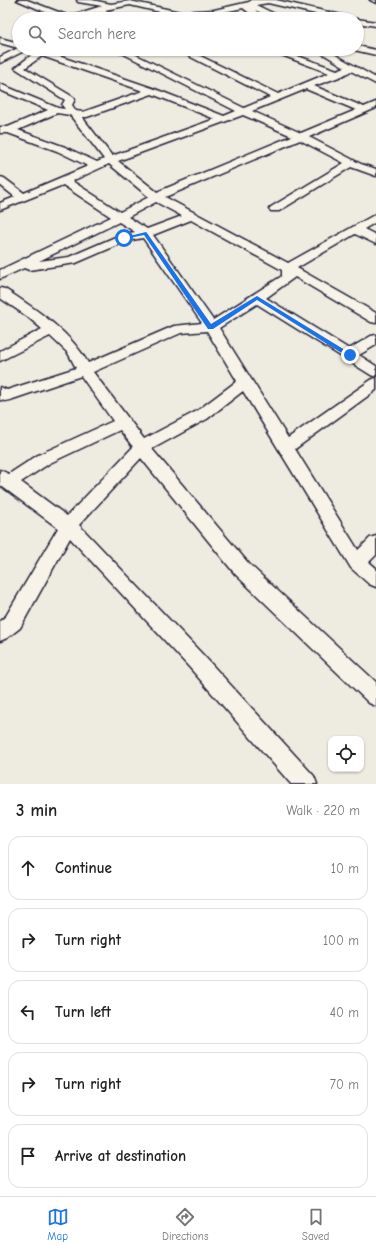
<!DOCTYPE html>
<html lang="en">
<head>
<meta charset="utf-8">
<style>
  body { margin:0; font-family:"Comic Neue",sans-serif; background:#f2f2f2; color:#202124 }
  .controls { position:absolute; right:12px; bottom:12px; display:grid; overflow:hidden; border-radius:8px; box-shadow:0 1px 3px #0004 }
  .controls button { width:36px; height:36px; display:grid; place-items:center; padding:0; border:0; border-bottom:1px solid #e0e0e0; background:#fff; color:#202124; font:20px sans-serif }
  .stop { position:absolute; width:12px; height:12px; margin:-9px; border:3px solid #1a73e8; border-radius:50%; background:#fff }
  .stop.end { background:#1a73e8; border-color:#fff; box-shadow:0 1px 4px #0008 }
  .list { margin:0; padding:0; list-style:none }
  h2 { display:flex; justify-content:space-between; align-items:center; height:52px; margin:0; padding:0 16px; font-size:17px }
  h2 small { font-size:13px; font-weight:400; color:#757577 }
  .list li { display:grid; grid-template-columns:26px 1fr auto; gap:12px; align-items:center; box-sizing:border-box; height:64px; margin:0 8px 8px; padding:0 8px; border:1px solid #e0e0e0; border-radius:12px }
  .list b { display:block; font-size:15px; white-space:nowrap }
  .list em { font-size:13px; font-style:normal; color:#757577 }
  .icon { flex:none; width:22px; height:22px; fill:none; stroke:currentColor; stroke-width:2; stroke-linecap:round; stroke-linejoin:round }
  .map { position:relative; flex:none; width:376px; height:784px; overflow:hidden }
  .search { position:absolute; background:#fff; box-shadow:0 1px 3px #0004; left:12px; right:12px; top:12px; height:44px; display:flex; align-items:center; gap:10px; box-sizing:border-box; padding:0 14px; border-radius:22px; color:#757577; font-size:15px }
  .sheet { height:412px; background:#fff }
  nav { display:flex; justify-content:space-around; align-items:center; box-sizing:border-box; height:56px; border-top:1px solid #e0e0e0; background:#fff; font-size:11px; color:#757577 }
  nav a { display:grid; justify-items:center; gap:2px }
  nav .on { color:#1a73e8 }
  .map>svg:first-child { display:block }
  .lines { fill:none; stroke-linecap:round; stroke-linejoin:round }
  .minor-casing { stroke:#22223b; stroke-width:3 }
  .minor { fill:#f7f3e8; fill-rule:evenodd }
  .route { fill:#1a73e8 }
</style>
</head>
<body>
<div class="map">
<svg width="376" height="784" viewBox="0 0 376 784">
  <rect width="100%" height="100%" fill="#eeebe1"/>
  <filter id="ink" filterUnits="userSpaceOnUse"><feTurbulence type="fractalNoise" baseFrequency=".025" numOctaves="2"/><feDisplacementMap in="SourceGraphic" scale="8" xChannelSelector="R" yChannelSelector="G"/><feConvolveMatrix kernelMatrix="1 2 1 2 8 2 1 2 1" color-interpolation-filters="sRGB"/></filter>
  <g filter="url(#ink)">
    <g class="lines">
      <defs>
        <path id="minor" d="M17,0H27L69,16L102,6L78,2L77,0H92L111,4L130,1L180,12L214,10L249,2L252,0H276L350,17L351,19H337L268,3L256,5L285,19H275L255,10L266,19H257L243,8L214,14L187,16L191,19H182L177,16L130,5L105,10L121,19H111L98,13L77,19H62Z
          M370,0H376V3Z
          M356,19H357L376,22V26L357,23Z
          M0,38L19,43V49H38L155,89L224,116L236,111L114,49H124L244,108L270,97L175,49H186L278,94L329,73L266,49H278L337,70L345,67L315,49H325L376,78V84L351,71L342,76L314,86L364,107L376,102V108L309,137L361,164L376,169V176L351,167L279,211H271L269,209L271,207L344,163L300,140L165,197L288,263L376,214V222L364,229L376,235V244L355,234L297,268L376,313V323L371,322L295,277L266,298L349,349L371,336L376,335V345L359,355L376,366V377L371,375L257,304L219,328L288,438L371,380L376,378V390L295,449L358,550L370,538L376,536V555L369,562L376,568V587L369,584L351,568L243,391L207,419L152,449L249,564L376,682V706L369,703L235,574L141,458L79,525L204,656L314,776L317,784H291L190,668L70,538L20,628L7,638L0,641V621L6,616L58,528L0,485V470L9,474L38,455L113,421L81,376L10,400L5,401L0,400V387L7,390L76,368L68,353L50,336L0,361V351L42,329L28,317L0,298V288L5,289C35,309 70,331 88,363L174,326L202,323L143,238L127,241L76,263L29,270L24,268L0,279V270L111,217L63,185L0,210V203L15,197L0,185V177L4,178L24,193L88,166L57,151L8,133H0V127H8L48,110L0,90V84L58,108L65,109L62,105L65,100L15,68L34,53L26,50L0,63V57L18,48L0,43ZM42,56L143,91L83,112L76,111L72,105L75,99L73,97L25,68ZM306,89L356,110L301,133L252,111ZM152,94L215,119L112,156L82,117H87ZM57,113L70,115L104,159L97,162L65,147L18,130ZM243,115L292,136L157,192L118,161ZM109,164L149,197L120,212L72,181ZM156,202L182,216L147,229L128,217ZM191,220L282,270V276L213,320L153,235ZM119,222L135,232L120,235L69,257L39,261ZM207,331L237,381L197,411L144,439L93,372L181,333ZM120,430L133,447L67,516L21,482L50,463Z
          M357,46L376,50V55L354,50L357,49Z"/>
      </defs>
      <use href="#minor" class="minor-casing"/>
      <use href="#minor" class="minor"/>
    </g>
  </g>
  <path class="route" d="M146,232L147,233L211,324L257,296L353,355L348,357L257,300L213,329H208L144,235L124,239L121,238Z"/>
</svg>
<div class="controls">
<button><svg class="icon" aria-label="locate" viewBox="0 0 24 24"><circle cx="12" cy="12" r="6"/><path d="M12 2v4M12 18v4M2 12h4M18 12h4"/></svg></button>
</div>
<div class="stop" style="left:124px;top:238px"></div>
<div class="stop end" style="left:350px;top:355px"></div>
<div class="search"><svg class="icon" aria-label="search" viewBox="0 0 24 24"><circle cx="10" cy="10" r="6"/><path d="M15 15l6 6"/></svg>Search here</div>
</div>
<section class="sheet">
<h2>3 min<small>Walk · 220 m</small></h2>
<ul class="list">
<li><svg class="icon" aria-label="ahead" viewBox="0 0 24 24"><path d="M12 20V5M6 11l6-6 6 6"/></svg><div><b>Continue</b></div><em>10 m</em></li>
<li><svg class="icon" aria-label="right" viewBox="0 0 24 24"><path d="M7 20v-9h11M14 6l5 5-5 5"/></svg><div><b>Turn right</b></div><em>100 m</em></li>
<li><svg class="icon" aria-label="left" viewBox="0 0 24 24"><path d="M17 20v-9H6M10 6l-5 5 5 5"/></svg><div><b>Turn left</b></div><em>40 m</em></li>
<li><svg class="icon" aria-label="right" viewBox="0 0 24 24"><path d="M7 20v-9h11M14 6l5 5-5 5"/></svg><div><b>Turn right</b></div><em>70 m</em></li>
<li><svg class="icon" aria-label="arrive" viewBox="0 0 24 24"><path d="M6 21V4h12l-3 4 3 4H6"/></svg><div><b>Arrive at destination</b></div></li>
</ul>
</section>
<nav>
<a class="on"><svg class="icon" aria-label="map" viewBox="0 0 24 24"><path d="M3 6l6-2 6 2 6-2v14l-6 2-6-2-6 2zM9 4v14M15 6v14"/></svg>Map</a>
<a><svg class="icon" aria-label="directions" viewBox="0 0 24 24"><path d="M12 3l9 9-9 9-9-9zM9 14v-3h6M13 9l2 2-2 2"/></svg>Directions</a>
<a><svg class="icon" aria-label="saved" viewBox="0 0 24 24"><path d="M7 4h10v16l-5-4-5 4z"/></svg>Saved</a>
</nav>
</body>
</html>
